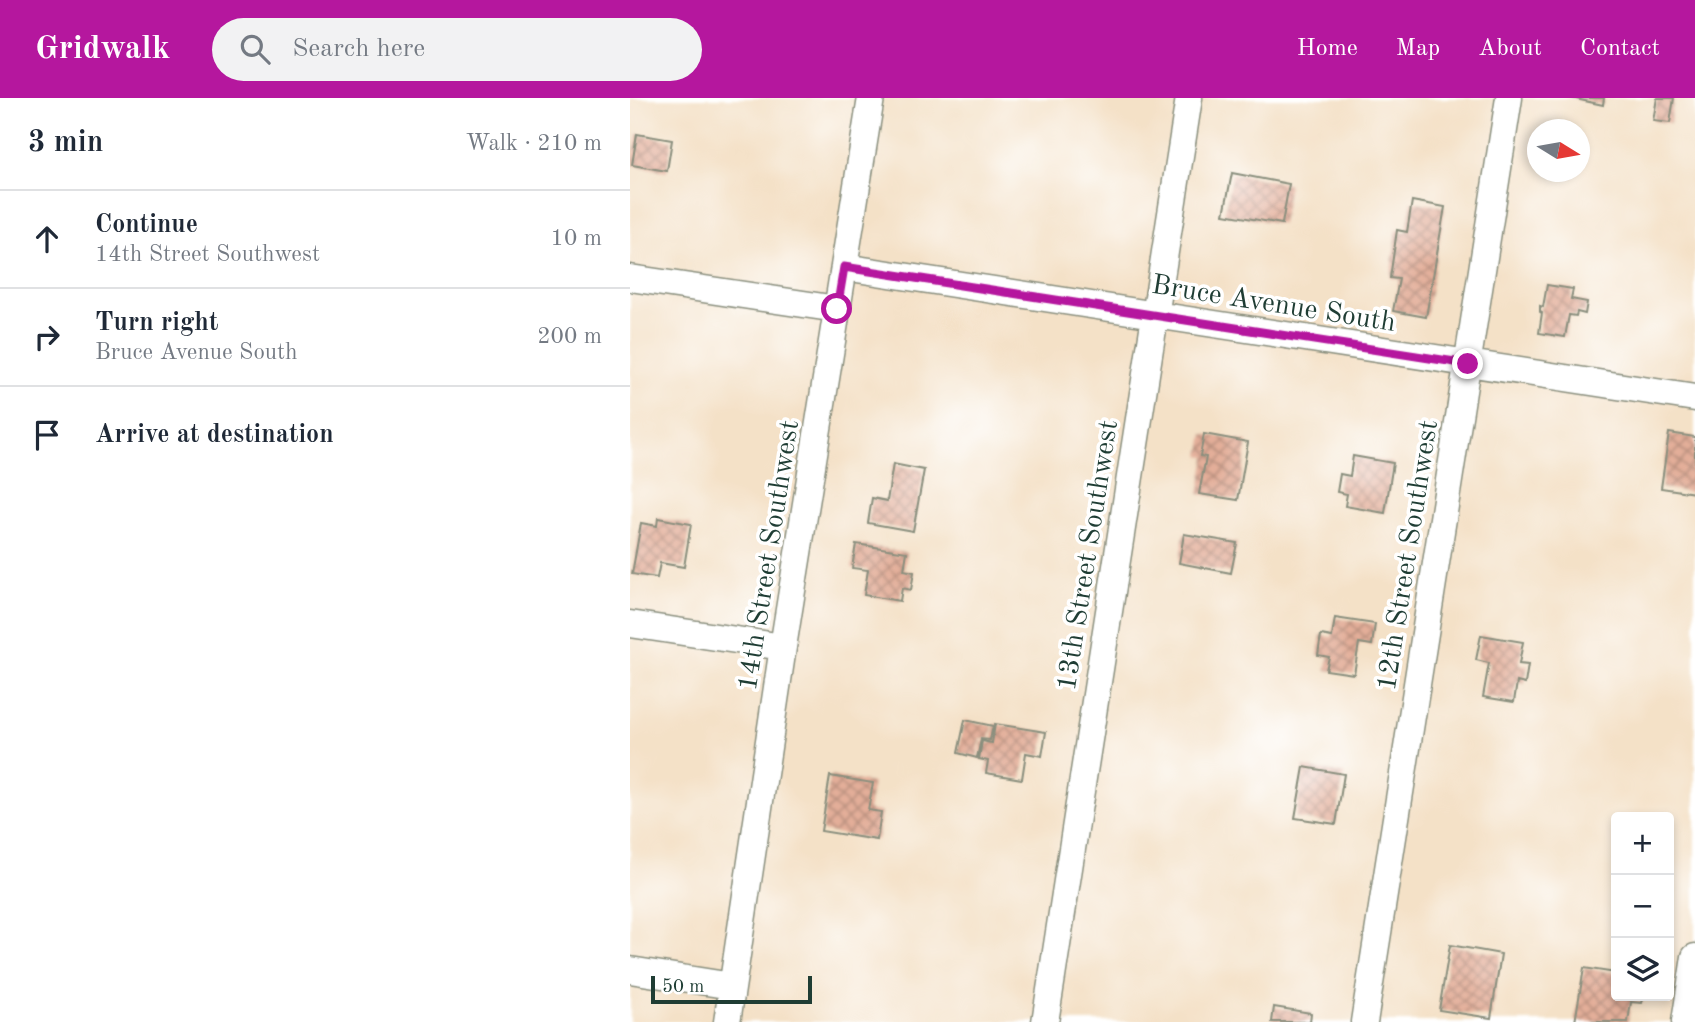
<!DOCTYPE html>
<html lang="en">
<head>
<meta charset="utf-8">
<style>
  body { margin:0; font-family:"Old Standard TT",serif; background:#f2f2f3; color:#1f2937 }
  .controls { position:absolute; right:21px; bottom:21px; display:grid; overflow:hidden; border-radius:7px; box-shadow:0 4px 10px #0003 }
  .controls button { width:63px; height:63px; display:grid; place-items:center; padding:0; border:0; border-bottom:2px solid #e0e1e3; background:#fff; color:#1f2937; font:35px sans-serif }
  .compass { position:absolute; left:897px; top:21px; width:63px; height:63px; border-radius:50%; background:#fff; box-shadow:0 4px 10px #0003; rotate:101deg }
  .scale { position:absolute; left:21px; bottom:18px; width:161px; box-sizing:border-box; padding-left:7px; border:4px solid #1f3d34; border-top:0; font-size:19px; line-height:24px; white-space:nowrap; color:#1f3d34; -webkit-text-stroke:5px #fff; paint-order:stroke }
  .stop { position:absolute; width:21px; height:21px; margin:-16px; border:5px solid #b5179e; border-radius:50%; background:#fff }
  .stop.end { background:#b5179e; border-color:#fff; box-shadow:0 2px 7px #0008 }
  .list { margin:0; padding:0; list-style:none }
  h2 { display:flex; justify-content:space-between; align-items:center; height:91px; margin:0; padding:0 28px; font-size:30px }
  h2 small { font-size:23px; font-weight:400; color:#747a83 }
  .list li { display:grid; grid-template-columns:46px 1fr auto; gap:21px; align-items:center; box-sizing:border-box; height:98px; padding:0 28px; border-top:2px solid #e0e1e3 }
  .list b { display:block; font-size:26px; white-space:nowrap }
  .list p { margin:0; font-size:23px; white-space:nowrap; color:#747a83 }
  .list em { font-size:23px; font-style:normal; color:#747a83 }
  .icon { flex:none; width:38px; height:38px; fill:none; stroke:currentColor; stroke-width:2; stroke-linecap:round; stroke-linejoin:round }
  .map { position:relative; flex:none; width:1065px; height:924px; overflow:hidden }
  header { display:flex; align-items:center; gap:42px; box-sizing:border-box; height:98px; padding:0 35px; background:#b5179e; color:#fff }
  header strong { font-size:33px }
  nav { display:flex; gap:38px; margin-inline-start:auto; font-size:24px }
  .search { width:490px; height:63px; background:#f2f2f3; display:flex; align-items:center; gap:18px; box-sizing:border-box; padding:0 24px; border-radius:38px; color:#747a83; font-size:26px }
  main { display:flex }
  aside { flex:1; background:#fff }
  .map>svg:first-child { display:block }
  .building { fill:url(#building-cross-hatch) }
  .lines { fill:none; stroke-linecap:round; stroke-linejoin:round }
  .minor-casing { stroke:#8a8f7e; stroke-width:29 }
  .minor { stroke:#fff; stroke-width:26 }
  .route { stroke:#b5179e; stroke-width:9 }
  .labels { text-anchor:middle; stroke-width:7; stroke-linejoin:round; paint-order:stroke }
  .street-label { font-size:28px; fill:#1f3d34; stroke:#fff }
</style>
</head>
<body>
<header>
<strong>Gridwalk</strong>
<div class="search"><svg class="icon" aria-label="search" viewBox="0 0 24 24"><circle cx="10" cy="10" r="6"/><path d="M15 15l6 6"/></svg>Search here</div>
<nav><a>Home</a><a>Map</a><a>About</a><a>Contact</a></nav>
</header>
<main>
<aside>
<h2>3 min<small>Walk · 210 m</small></h2>
<ul class="list">
<li><svg class="icon" aria-label="ahead" viewBox="0 0 24 24"><path d="M12 20V5M6 11l6-6 6 6"/></svg><div><b>Continue</b><p>14th Street Southwest</p></div><em>10 m</em></li>
<li><svg class="icon" aria-label="right" viewBox="0 0 24 24"><path d="M7 20v-9h11M14 6l5 5-5 5"/></svg><div><b>Turn right</b><p>Bruce Avenue South</p></div><em>200 m</em></li>
<li><svg class="icon" aria-label="arrive" viewBox="0 0 24 24"><path d="M6 21V4h12l-3 4 3 4H6"/></svg><div><b>Arrive at destination</b></div></li>
</ul>
</aside>
<div class="map">
<svg width="1065" height="924" viewBox="0 0 1065 924">
  <defs>
    <pattern id="building-cross-hatch" width="8" height="8" patternUnits="userSpaceOnUse" patternTransform="scale(1.75)"><rect width="8" height="8" fill="#e3ae99"/><path d="M0 0l8 8M0 8l8-8" fill="none" stroke="#b78f7e"/></pattern>
  </defs>
  <rect width="100%" height="100%" fill="#fff"/>
  <filter id="ink" filterUnits="userSpaceOnUse"><feTurbulence type="fractalNoise" baseFrequency=".0143" numOctaves="2"/><feDisplacementMap in="SourceGraphic" scale="14" xChannelSelector="R" yChannelSelector="G"/><feConvolveMatrix kernelMatrix="1 2 1 2 8 2 1 2 1" color-interpolation-filters="sRGB"/></filter>
  <filter id="wash" filterUnits="userSpaceOnUse"><feTurbulence type="fractalNoise" baseFrequency=".00686" numOctaves="4" result="noise"/><feDisplacementMap in="SourceGraphic" scale="28" xChannelSelector="R" yChannelSelector="G"/><feGaussianBlur stdDeviation="1.57" result="paint"/><feColorMatrix in="noise" values="0 0 0 0 0 0 0 0 0 0 0 0 0 0 0 0 0 1.4 0 .05"/><feComposite in="paint" operator="in"/></filter>
  <g filter="url(#wash)">
    <rect width="100%" height="100%" fill="#f4e1c7"/>
    <g id="blocks">
      <path class="building" d="M941,0H974L973,7Z
        M1027,0H1044L1040,25L1023,23Z
        M7,36L42,42L37,73L2,67Z
        M602,75L659,86L652,126L594,116Z
        M782,103L815,109L796,219L763,213L769,181L760,180L767,132L777,134Z
        M917,187L943,191L941,201L957,204L955,216L947,214L946,218L939,217L935,239L909,235L912,215L910,214V208L913,209Z
        M1039,335L1065,339V395L1031,390Z
        M574,336L618,344L608,402L569,396L576,359L570,358Z
        M723,358L763,365L755,415L715,408L717,396L707,394L710,376L720,378Z
        M263,366L294,372L283,433L238,425L242,400L257,403Z
        M28,420L61,426L54,469L30,465L27,480L2,476L11,425L27,428Z
        M554,436L607,445L601,475L549,465Z
        M226,446L277,454L274,472L284,474L281,492L272,490L270,503L234,497L238,472L222,470Z
        M705,520L745,526L742,547L729,545L724,576L696,572L699,559L688,557L691,537L702,539Z
        M851,537L893,544L889,566L898,567L895,586L887,584L884,604L853,599L859,565L846,562Z
        M335,622L363,628L360,642L351,641L347,660L328,655Z
        M365,626L416,634L412,658L396,655L392,681L356,675L358,663L349,661L352,643L362,645Z
        M674,669L714,676L706,726L665,720Z
        M200,678L243,685L238,712L251,714L247,742L191,733Z
        M820,847L871,856L861,920L809,912Z
        M954,870L986,875V898H1014L1012,905L1001,904L998,924H945Z
        M644,909L681,915L680,924H642Z"/>
    </g>
  </g>
  <g filter="url(#ink)">
    <use href="#blocks" fill-opacity="0" stroke="#8a8f7e" stroke-width="2"/>
    <g class="lines">
      <defs>
        <path id="minor" d="M214,169L1065,300
          M0,180L207,211
          M0,526L153,549
          M0,872L102,888
          M97,924L153,549L241,0
          M415,924L559,0
          M734,924L879,0
          M1055,924L1065,859"/>
      </defs>
      <use href="#minor" class="minor-casing"/>
      <use href="#minor" class="minor"/>
    </g>
  </g>
  <g class="lines" filter="url(#ink)">
    <path class="route" d="M207,211L214,169L838,266"/>
  </g>
  <g class="labels">
    <g class="street-label">
      <text transform="translate(644 204) rotate(9)" y="10">Bruce Avenue South</text>
      <text transform="translate(137 457) rotate(-81)" y="10">14th Street Southwest</text>
      <text transform="translate(456 457) rotate(-81)" y="10">13th Street Southwest</text>
      <text transform="translate(776 457) rotate(-81)" y="10">12th Street Southwest</text>
    </g>
  </g>
</svg>
<div class="controls">
<button>+</button>
<button>−</button>
<button><svg class="icon" aria-label="layers" viewBox="0 0 24 24"><path d="M12 4l9 5-9 5-9-5zM3 14l9 5 9-5"/></svg></button>
</div>
<svg class="compass" viewBox="-18 -18 36 36"><path d="M0-13l5 13h-10z" fill="#e53935"/><path d="M0 13l5-13h-10z" fill="#747a83"/></svg>
<div class="scale">50 m</div>
<div class="stop" style="left:207px;top:211px"></div>
<div class="stop end" style="left:838px;top:266px"></div>
</div>
</main>
</body>
</html>
